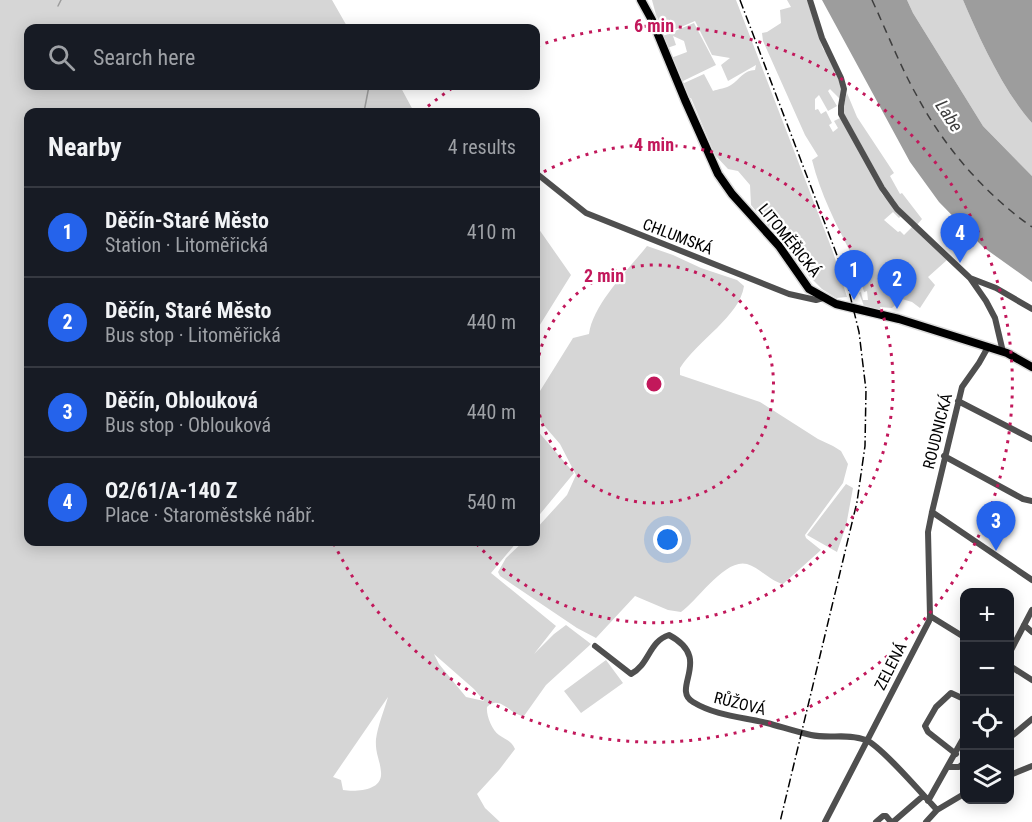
<!DOCTYPE html>
<html lang="en">
<head>
<meta charset="utf-8">
<style>
  body { margin:0; font-family:"Roboto Condensed",sans-serif; background:#20242c; color:#f1f3f6 }
  .controls { position:absolute; right:18px; bottom:18px; display:grid; overflow:hidden; border-radius:12px; box-shadow:0 3px 15px #0003 }
  .controls button { width:54px; height:54px; display:grid; place-items:center; padding:0; border:0; border-bottom:2px solid #363941; background:#171b24; color:#f1f3f6; font:30px sans-serif }
  .you { position:absolute; left:668px; top:540px; width:21px; height:21px; margin:-15px; border:4px solid #fff; border-radius:50%; background:#1a73e8; box-shadow:0 0 0 9px #1a73e833 }
  .badge { display:grid; place-items:center; width:39px; height:39px; border-radius:50%; background:#2563eb; color:#fff; font-size:20px; font-weight:700 }
  .pin { position:absolute; translate:-50% -50px; filter:drop-shadow(0 2px 3px #0008) }
  .pin::after { content:''; position:absolute; top:32px; width:21px; height:18px; background:inherit; clip-path:polygon(0 0,100% 0,50% 100%) }
  .list { margin:0; padding:0; list-style:none }
  h2 { display:flex; justify-content:space-between; align-items:center; height:78px; margin:0; padding:0 24px; font-size:26px }
  h2 small { font-size:20px; font-weight:400; color:#9ea1a6 }
  .list li { display:grid; grid-template-columns:39px 1fr auto; gap:18px; align-items:center; box-sizing:border-box; height:90px; padding:0 24px; border-top:2px solid #363941 }
  .list b { display:block; font-size:22px; white-space:nowrap }
  .list p { margin:0; font-size:20px; white-space:nowrap; color:#9ea1a6 }
  .list em { font-size:20px; font-style:normal; color:#9ea1a6 }
  .icon { flex:none; width:33px; height:33px; fill:none; stroke:currentColor; stroke-width:2; stroke-linecap:round; stroke-linejoin:round }
  .map { position:relative; flex:none; width:1032px; height:822px; overflow:hidden }
  .search { position:absolute; background:#171b24; box-shadow:0 3px 15px #0003; left:24px; top:24px; width:516px; height:66px; display:flex; align-items:center; gap:15px; box-sizing:border-box; padding:0 21px; border-radius:12px; color:#9ea1a6; font-size:22px }
  .panel { position:absolute; background:#171b24; box-shadow:0 3px 15px #0003; left:24px; top:108px; width:516px; height:438px; border-radius:12px }
  .map>svg:first-child { display:block }
  .green { fill:#d6d6d6; fill-rule:evenodd }
  .water { fill:#9d9d9d }
  .lines { fill:none; stroke-linecap:round; stroke-linejoin:round }
  .stream { stroke:#9d9d9d; stroke-width:1.5 }
  .ferry { stroke:#3e3e3e; stroke-width:1.5; stroke-dasharray:8 6; stroke-linecap:butt }
  .major-casing { stroke:#dbdbdb; stroke-width:11 }
  .minor { stroke:#4f4f4f; stroke-width:6 }
  .major { stroke:#000; stroke-width:8 }
  .rail { stroke:#000; stroke-width:1.5; stroke-dasharray:9 3 1.5 3; stroke-linecap:butt }
  .ring { fill:none; stroke:#c2185b; stroke-width:3; stroke-dasharray:3 6 }
  .labels { text-anchor:middle; stroke-width:4.5; stroke-linejoin:round; paint-order:stroke }
  .street-label { font-size:16px; fill:#000; stroke:#fff }
  .water-label { font-size:18px; font-style:italic; fill:#3e3e3e; stroke:#fff }
  .centre { fill:#c2185b; stroke:#fff; stroke-width:3 }
  .ring-label { font-size:18px; text-anchor:middle; font-weight:bold; fill:#c2185b; stroke:#fff; stroke-width:4.5; stroke-linejoin:round; paint-order:stroke }
</style>
</head>
<body>
<div class="map">
<svg width="1032" height="822" viewBox="0 0 1032 822">
  <rect width="100%" height="100%" fill="#fff"/>
  <path class="green" d="M0,0H332L348,28H28V86H400L414,112H28V542H517L491,573L556,626L534,654L554,634L566,625L591,644L546,685L524,716C510,715 500,694 487,707C486,715 492,730 499,735C506,740 511,740 515,749L499,770L477,794L485,808L500,822H0ZM434,654L474,689L484,701L466,697L439,664ZM388,697C384,711 378,725 376,739C375,754 380,759 381,772C383,791 356,792 343,790L341,780L333,777Z
    M652,0H736L833,252L847,297L836,298L822,289L809,276L751,205L750,185L738,171L728,169L715,155L691,98H689L682,84L704,74L713,91C718,89 727,88 731,85C740,79 744,70 755,70L756,65L728,81L721,65L730,58L712,55L695,21L667,33L665,32L656,15Z
    M787,0H807L823,49L831,58L842,84L841,97L839,98L830,89L828,91L837,106L828,111L819,95L815,99V110L818,109L821,114L826,111L832,123L829,125L833,132L838,128L834,121L842,117L882,194L902,215L899,218L893,212L884,220L898,232L900,231L904,235L913,226L947,260L928,277L935,285L920,308L912,302L902,299L892,308L880,307L881,310L864,306L859,293L861,292L863,300H868L867,291L864,292L860,278L863,277L854,268L852,263L855,261C838,228 821,196 812,160L818,156L805,135L763,41L762,33L767,32L781,23L780,10L791,7Z
    M907,0H963C979,38 1004,92 1032,123V176L983,126L913,13Z
    M694,23L716,65L683,81L680,80L671,58L687,52L684,41L673,36L676,45L667,48L663,36Z
    M847,93L857,117L894,173L890,176L900,194L902,193L922,219L917,225L895,203V200H892L844,114L843,107Z
    M536,225L571,275L538,328L536,340Z
    M647,246L673,255L701,268L737,280L744,286C740,316 697,341 680,368V375L760,402L818,439L833,446L841,451L848,464L843,483L805,535L806,538L821,550L783,584C770,581 760,568 747,564C725,558 697,601 681,612L668,610L635,596L596,638L577,628L500,576L498,572L506,558L523,542H536V529L567,495L576,475L560,444L541,422L537,405L540,391L573,338L589,334C593,304 628,270 647,246Z
    M536,429L574,473L536,519Z
    M846,484L853,488L846,526L837,552L807,535Z
    M606,660L623,683L581,713L564,691Z"/>
  <path class="water" d="M822,0H907L913,13L983,126L1032,176V282L983,247L939,202L910,162Z
    M963,0H1032V123C1004,92 979,38 963,0Z"/>
  <g class="lines">
    <path class="stream" d="M58,6L61,0
      M364,112L369,86"/>
    <path class="ferry" d="M872,0C887,32 900,66 917,96C944,147 985,194 1032,227"/>
    <defs>
      <path id="major" d="M641,0L652,20L685,100L718,174L732,194L779,246L809,289L836,304L899,319L988,347L1007,353L1032,367"/>
    </defs>
    <use href="#major" class="major-casing"/>
    <path class="minor" d="M810,0L822,38L841,78L844,89L841,106V114L882,188L897,209L970,278L986,301L995,318L1003,352
      M536,173L586,213L789,294L816,300L823,298
      M970,278L996,288L1032,309
      M958,401L1032,439
      M944,456L1023,499L1032,501
      M932,512L1032,580
      M930,616L964,637
      M1024,625L1032,632
      M595,646L631,674C649,665 649,641 669,635C714,659 670,688 693,702C716,716 742,717 767,723C782,727 797,732 811,735C829,739 848,733 866,740C881,746 923,795 937,810
      M1010,652L1032,610
      M1010,666L1032,680
      M1010,735H1013L1032,719
      M956,754L928,732L925,726L936,707L951,693L964,699
      M949,767H959L964,763
      M1010,775L1032,766
      M928,801L964,737
      M825,822L929,621L930,616L928,532L932,512L962,387L979,363L988,347
      M876,822L883,816H886L891,822
      M893,822L923,796
      M926,822L937,810L964,794"/>
    <use href="#major" class="major"/>
    <path class="rail" d="M740,0L846,279L859,332L866,390L865,446L857,502L780,822"/>
  </g>
  <g class="ring">
    <path d="M536 373A119 119 0 1 1 536 395"/>
    <path d="M536 176A239 239 0 1 1 475 542"/>
    <path d="M421 112A358 358 0 0 1 454 87M537 46A358 358 0 1 1 334 544"/>
  </g>
  <g class="labels">
    <g class="street-label">
      <text transform="translate(678 236) rotate(21)" y="6">CHLUMSKÁ</text>
      <text transform="translate(790 240) rotate(51)" y="6">LITOMĚŘICKÁ</text>
      <text transform="translate(937 431) rotate(-76)" y="6">ROUDNICKÁ</text>
      <text transform="translate(890 666) rotate(-63)" y="6">ZELENÁ</text>
      <text transform="translate(740 703) rotate(14)" y="6">RŮŽOVÁ</text>
    </g>
    <g class="water-label">
      <text transform="translate(949 116) rotate(57)" y="6">Labe</text>
    </g>
  </g>
  <circle cx="654" cy="384" r="9" class="centre"/>
  <g class="ring-label">
    <text x="654" y="32">6 min</text>
    <text x="654" y="151">4 min</text>
    <text x="604" y="282">2 min</text>
  </g>
</svg>
<div class="controls">
<button>+</button>
<button>−</button>
<button><svg class="icon" aria-label="locate" viewBox="0 0 24 24"><circle cx="12" cy="12" r="6"/><path d="M12 2v4M12 18v4M2 12h4M18 12h4"/></svg></button>
<button><svg class="icon" aria-label="layers" viewBox="0 0 24 24"><path d="M12 4l9 5-9 5-9-5zM3 14l9 5 9-5"/></svg></button>
</div>
<div class="you"></div>
<div class="pin badge" style="left:854px;top:300px">1</div>
<div class="pin badge" style="left:897px;top:309px">2</div>
<div class="pin badge" style="left:996px;top:551px">3</div>
<div class="pin badge" style="left:960px;top:263px">4</div>
<div class="search"><svg class="icon" aria-label="search" viewBox="0 0 24 24"><circle cx="10" cy="10" r="6"/><path d="M15 15l6 6"/></svg>Search here</div>
<section class="panel">
<h2>Nearby<small>4 results</small></h2>
<ul class="list">
<li><span class="badge">1</span><div><b>Děčín-Staré Město</b><p>Station · Litoměřická</p></div><em>410 m</em></li>
<li><span class="badge">2</span><div><b>Děčín, Staré Město</b><p>Bus stop · Litoměřická</p></div><em>440 m</em></li>
<li><span class="badge">3</span><div><b>Děčín, Oblouková</b><p>Bus stop · Oblouková</p></div><em>440 m</em></li>
<li><span class="badge">4</span><div><b>O2/61/A-140 Z</b><p>Place · Staroměstské nábř.</p></div><em>540 m</em></li>
</ul>
</section>
</div>
</body>
</html>
